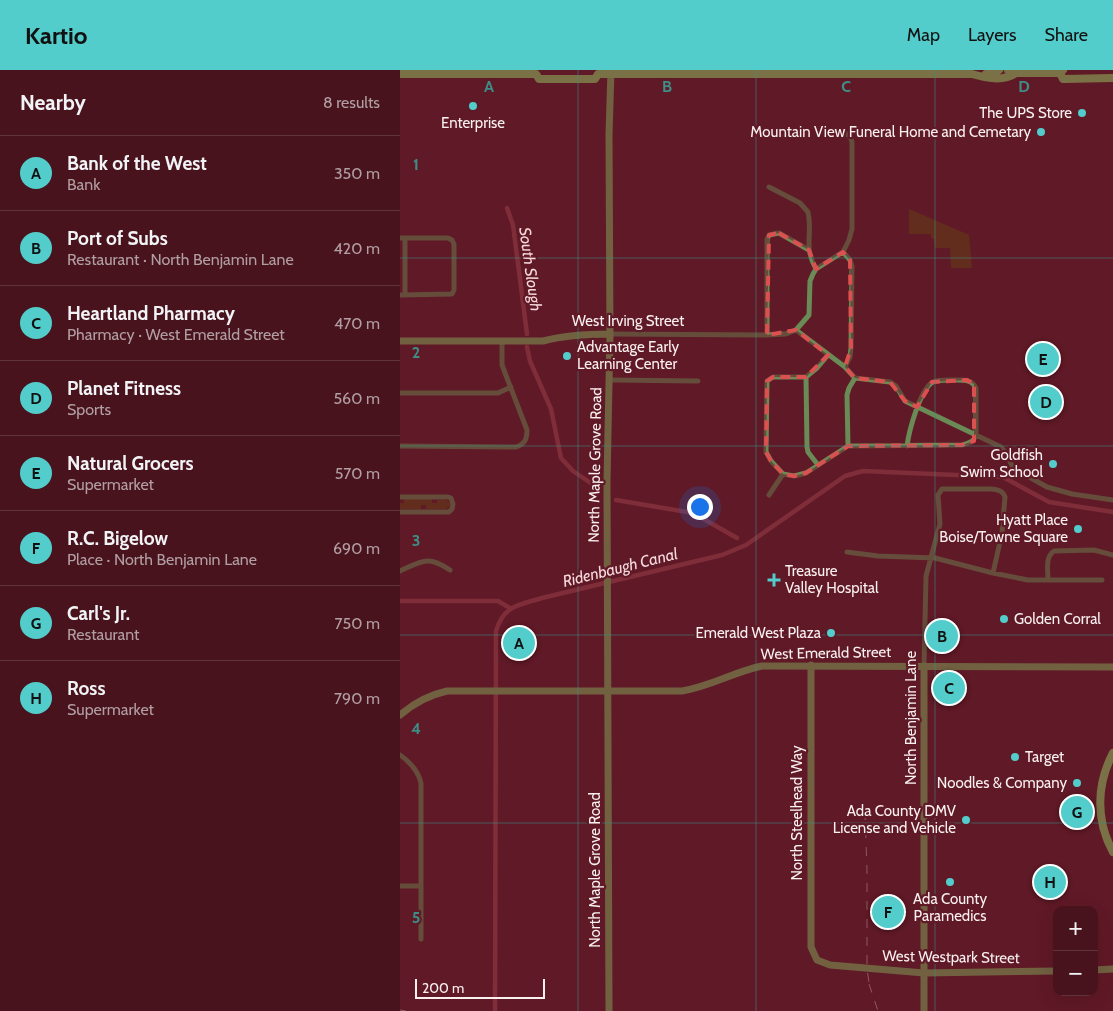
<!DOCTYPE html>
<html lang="en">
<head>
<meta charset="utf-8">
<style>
  body { margin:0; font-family:Cabin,sans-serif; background:#4f1c25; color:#f1f3f6 }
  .controls { position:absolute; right:15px; bottom:15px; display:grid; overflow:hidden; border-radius:10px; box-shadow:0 5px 20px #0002 }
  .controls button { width:45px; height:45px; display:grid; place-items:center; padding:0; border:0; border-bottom:1px solid #60323b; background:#48131c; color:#f1f3f6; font:25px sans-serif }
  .scale { position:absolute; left:15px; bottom:12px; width:130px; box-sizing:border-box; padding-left:5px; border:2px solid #f9f0f0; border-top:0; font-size:14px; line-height:18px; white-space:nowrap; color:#f9f0f0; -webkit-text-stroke:4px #601926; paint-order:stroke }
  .you { position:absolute; left:299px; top:436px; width:18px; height:18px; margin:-12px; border:4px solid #fff; border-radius:50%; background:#1a73e8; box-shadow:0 0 0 8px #1a73e833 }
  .badge { display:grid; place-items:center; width:32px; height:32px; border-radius:50%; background:#52cdcb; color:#111; font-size:16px; font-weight:700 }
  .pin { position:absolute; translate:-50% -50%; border:2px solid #fff; box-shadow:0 1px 5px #0006 }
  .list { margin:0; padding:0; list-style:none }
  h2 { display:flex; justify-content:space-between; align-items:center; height:65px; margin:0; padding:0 20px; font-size:21px }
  h2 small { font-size:16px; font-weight:400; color:#b19ea3 }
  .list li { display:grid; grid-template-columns:32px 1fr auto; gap:15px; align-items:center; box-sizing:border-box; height:75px; padding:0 20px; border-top:1px solid #60323b }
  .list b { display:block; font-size:19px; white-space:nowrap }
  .list p { margin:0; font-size:16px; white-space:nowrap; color:#b19ea3 }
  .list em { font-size:16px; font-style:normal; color:#b19ea3 }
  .map { position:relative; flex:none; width:713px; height:941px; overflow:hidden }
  header { display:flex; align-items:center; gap:30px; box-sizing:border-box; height:70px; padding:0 25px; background:#52cdcb; color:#111 }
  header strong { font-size:24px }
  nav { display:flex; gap:28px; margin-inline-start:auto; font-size:18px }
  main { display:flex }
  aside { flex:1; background:#48131c }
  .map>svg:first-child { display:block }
  .green { fill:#664613 }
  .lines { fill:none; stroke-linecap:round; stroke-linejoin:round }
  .canal { stroke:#a64553; stroke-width:4.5 }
  .street { stroke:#6a8a56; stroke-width:5 }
  .secondary { stroke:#85b963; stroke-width:7 }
  .primary { stroke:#9add6d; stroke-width:8 }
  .rail { stroke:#c3a4a9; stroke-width:1; stroke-dasharray:9 9; stroke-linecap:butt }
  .marked { fill:none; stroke:#dd5050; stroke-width:4; stroke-dasharray:10 6; stroke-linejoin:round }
  .grid { fill:none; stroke:#3e8e88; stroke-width:1; stroke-opacity:0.55 }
  .poi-dot { fill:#52cdcb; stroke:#601926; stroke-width:2 }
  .labels { text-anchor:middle; stroke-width:4.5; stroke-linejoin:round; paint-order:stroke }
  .poi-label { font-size:15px; fill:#f9f0f0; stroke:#601926; text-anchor:end }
  .street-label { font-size:15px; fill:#f9f0f0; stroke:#601926 }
  .water-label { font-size:16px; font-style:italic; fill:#f6d9db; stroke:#601926 }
  .grid-label { font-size:16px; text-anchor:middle; font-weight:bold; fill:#3e8e88; stroke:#601926; stroke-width:4.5; stroke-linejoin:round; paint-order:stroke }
</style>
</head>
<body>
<header>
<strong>Kartio</strong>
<nav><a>Map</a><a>Layers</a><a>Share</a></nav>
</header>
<main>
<aside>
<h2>Nearby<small>8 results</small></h2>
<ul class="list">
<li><span class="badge">A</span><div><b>Bank of the West</b><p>Bank</p></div><em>350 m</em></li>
<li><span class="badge">B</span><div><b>Port of Subs</b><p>Restaurant · North Benjamin Lane</p></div><em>420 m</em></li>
<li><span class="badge">C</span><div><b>Heartland Pharmacy</b><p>Pharmacy · West Emerald Street</p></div><em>470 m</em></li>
<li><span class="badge">D</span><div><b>Planet Fitness</b><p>Sports</p></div><em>560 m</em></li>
<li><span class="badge">E</span><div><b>Natural Grocers</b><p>Supermarket</p></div><em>570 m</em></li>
<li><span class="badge">F</span><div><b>R.C. Bigelow</b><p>Place · North Benjamin Lane</p></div><em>690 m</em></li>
<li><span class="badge">G</span><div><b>Carl's Jr.</b><p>Restaurant</p></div><em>750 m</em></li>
<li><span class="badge">H</span><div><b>Ross</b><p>Supermarket</p></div><em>790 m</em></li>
</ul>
</aside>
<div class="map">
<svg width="713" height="941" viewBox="0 0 713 941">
  <rect width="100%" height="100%" fill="#601926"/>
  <path class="green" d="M509,139L569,165L572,198H551L550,178H535L534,169L531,168V164H509Z
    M4,429H32V433H37V430H46L50,432V436L46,439H26V435H21V439H0V433H4Z"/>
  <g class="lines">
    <path class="canal" d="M107,138L113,155L127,264
      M127,277L130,291L151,339L161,388L173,401L198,418
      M216,430L293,443L337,468
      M0,531H98L110,538
      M95,941L96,561C104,535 119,535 142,528L322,485L346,475L445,406L463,401L603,407L649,432L713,442"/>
    <path class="street" d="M369,117L400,133L408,142C413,165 403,175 416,199
      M0,168H48L52,170L54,174V220L52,224L0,225
      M5,168V225
      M443,182L450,190L452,196L451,278L450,287L445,297
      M396,260L409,245L410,211L413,204L416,199L443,182L449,170L452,159V72L450,66L440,60
      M210,264L367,265L386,264L396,260L445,297L455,308L490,312L496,316L505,331L601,377L606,383L613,398L647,417L672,424L713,430
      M367,265V169L369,165L379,163L409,180
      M406,307L407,377L408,382L418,395
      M210,310L298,311
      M0,323H98L111,317
      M0,376L116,377C125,374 127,369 127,360L102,295V271
      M448,376L447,325L449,318L455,308
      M383,404L394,406L406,403L448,376L562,375C569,373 573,372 576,366V318C572,310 565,310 557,310C549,310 540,309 533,312C520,319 509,361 507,376
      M383,404L371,391L366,382L367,311L373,307H406L417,298L428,285
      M369,425L383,404
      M0,427H48L51,428L53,434L52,439L49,442H0
      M447,482L478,486L535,488L593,503L628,510H702
      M0,501C22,491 28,485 50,500
      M648,510C648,500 645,487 654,481L694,480L713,485
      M524,596L526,506L540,454L538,425L542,419H592C599,420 603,421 605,427L602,463L593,503
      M0,685C10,692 18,700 21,713V869
      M0,816H21"/>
    <path class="secondary" d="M0,271H143C166,265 187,264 210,264
      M411,595V877L417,890L430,895L524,903L657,901
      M0,645C14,633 29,625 47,621H282C312,616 333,602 362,596L713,597
      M694,900L713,899
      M209,941L207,412L210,264L209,65L211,0
      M524,941V596"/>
    <path class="primary" d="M608,0L616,3H660L663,0
      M660,3L663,9L713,8
      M0,4H136L139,9H195L198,4H572C586,8 603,12 616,3
      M586,4H594L599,0
      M713,683C696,715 696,751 713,782"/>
    <path class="rail" d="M465,741L467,801V899L470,919
      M469,914L478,941
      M0,940L6,941"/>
  </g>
  <path d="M0 0H713V941H0ZM379,163L409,180L416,199L443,182L450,190L451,278L445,297L455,308L490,312L505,331L517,337L532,312L567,310L574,314V371L562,375L448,376L406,403L394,406L383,404L371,391L366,382L367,311L373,307H406L428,285L396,260L367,265L369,165Z" fill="#601926" fill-opacity=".55" fill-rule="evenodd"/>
  <path class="marked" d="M379,163L409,180L416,199L443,182L450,190L451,278L445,297L455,308L490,312L505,331L517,337L532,312L567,310L574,314V371L562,375L448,376L406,403L394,406L383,404L371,391L366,382L367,311L373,307H406L428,285L396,260L367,265L369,165Z"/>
  <path class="grid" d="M178,0V941M356,0V941M535,0V941M0,188H713M0,376H713M0,565H713M0,753H713"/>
  <g class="poi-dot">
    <circle cx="73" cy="36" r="5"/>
    <circle cx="682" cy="43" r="5"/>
    <circle cx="641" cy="62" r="5"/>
    <circle cx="167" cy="286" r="5"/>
    <circle cx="653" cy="394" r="5"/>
    <circle cx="678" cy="459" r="5"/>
    <path d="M371.5 502.5h5v5h5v5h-5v5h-5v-5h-5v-5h5z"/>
    <circle cx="604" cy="549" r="5"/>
    <circle cx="431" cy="563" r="5"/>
    <circle cx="615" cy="687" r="5"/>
    <circle cx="677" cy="713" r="5"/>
    <circle cx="566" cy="750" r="5"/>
    <circle cx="550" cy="812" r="5"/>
  </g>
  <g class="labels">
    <g class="poi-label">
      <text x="672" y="48">The UPS Store</text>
      <text x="73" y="58" text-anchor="middle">Enterprise</text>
      <text x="631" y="67">Mountain View Funeral Home and Cemetary</text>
      <text x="177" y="282" text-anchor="start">Advantage Early<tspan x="177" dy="17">Learning Center</tspan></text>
      <text x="643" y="390">Goldfish<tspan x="643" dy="17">Swim School</tspan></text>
      <text x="668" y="455">Hyatt Place<tspan x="668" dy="17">Boise/Towne Square</tspan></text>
      <text x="385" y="506" text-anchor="start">Treasure<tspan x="385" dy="17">Valley Hospital</tspan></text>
      <text x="614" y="554" text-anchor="start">Golden Corral</text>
      <text x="421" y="568">Emerald West Plaza</text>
      <text x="625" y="692" text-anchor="start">Target</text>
      <text x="667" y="718">Noodles &amp; Company</text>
      <text x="556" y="746">Ada County DMV<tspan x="556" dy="17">License and Vehicle</tspan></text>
      <text x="550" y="834" text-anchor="middle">Ada County<tspan x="550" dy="17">Paramedics</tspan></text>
    </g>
    <g class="street-label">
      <text x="228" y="256">West Irving Street</text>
      <text transform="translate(195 395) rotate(-89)" y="5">North Maple Grove Road</text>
      <text transform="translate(426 583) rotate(-1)" y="5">West Emerald Street</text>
      <text transform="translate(511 648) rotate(-90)" y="5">North Benjamin Lane</text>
      <text transform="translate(397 743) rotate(-90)" y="5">North Steelhead Way</text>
      <text transform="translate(195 800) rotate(-90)" y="5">North Maple Grove Road</text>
      <text transform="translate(551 887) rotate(1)" y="5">West Westpark Street</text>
    </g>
    <g class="water-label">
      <text transform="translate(131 199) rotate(82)" y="6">South Slough</text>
      <text transform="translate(220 497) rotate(-14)" y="6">Ridenbaugh Canal</text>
    </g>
  </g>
  <g class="grid-label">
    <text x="89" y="22">A</text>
    <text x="267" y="22">B</text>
    <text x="446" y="22">C</text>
    <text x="624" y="22">D</text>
    <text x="16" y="100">1</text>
    <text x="16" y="288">2</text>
    <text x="16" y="476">3</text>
    <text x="16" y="664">4</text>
    <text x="16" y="853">5</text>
  </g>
</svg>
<div class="controls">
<button>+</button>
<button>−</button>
</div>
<div class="scale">200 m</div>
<div class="you"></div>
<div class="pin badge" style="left:119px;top:573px">A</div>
<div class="pin badge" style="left:542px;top:566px">B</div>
<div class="pin badge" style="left:549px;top:618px">C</div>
<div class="pin badge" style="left:646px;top:332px">D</div>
<div class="pin badge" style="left:643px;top:289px">E</div>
<div class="pin badge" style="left:488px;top:842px">F</div>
<div class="pin badge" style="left:677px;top:742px">G</div>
<div class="pin badge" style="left:650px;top:812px">H</div>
</div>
</main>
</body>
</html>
